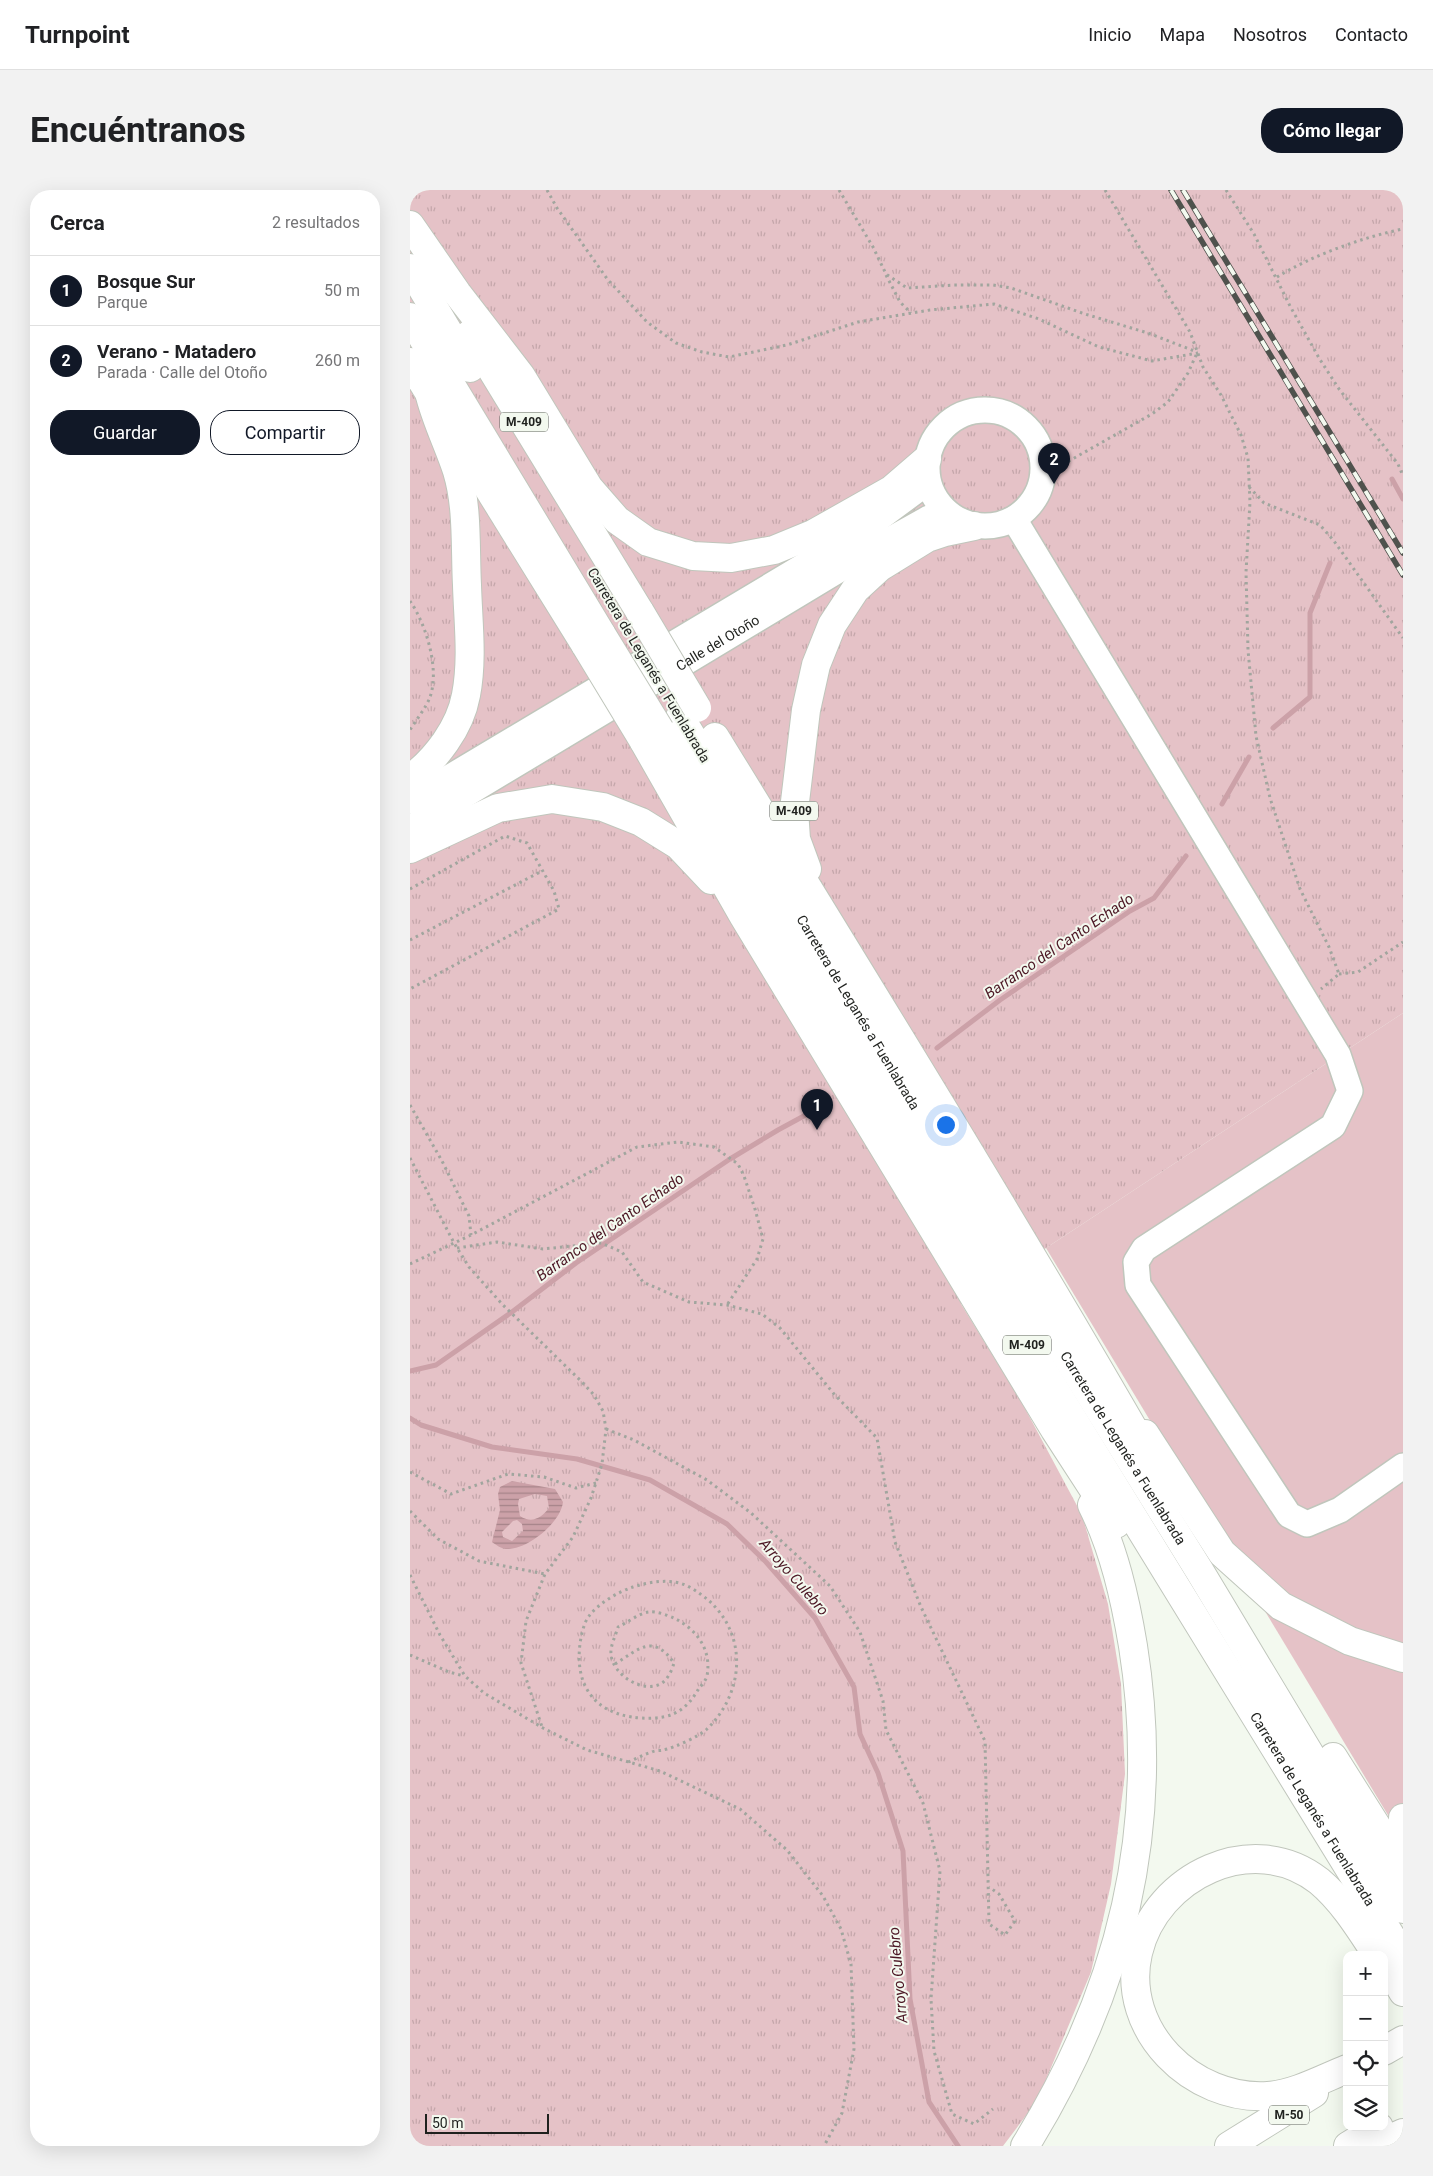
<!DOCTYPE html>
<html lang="es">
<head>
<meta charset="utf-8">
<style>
  body { margin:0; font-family:Roboto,sans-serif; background:#f2f2f2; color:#202124 }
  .controls { position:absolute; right:15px; bottom:15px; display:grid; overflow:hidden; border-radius:10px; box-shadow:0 5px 20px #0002 }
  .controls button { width:45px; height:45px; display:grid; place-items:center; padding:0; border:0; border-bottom:1px solid #e0e0e0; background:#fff; color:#202124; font:25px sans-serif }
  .scale { position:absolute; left:15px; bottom:12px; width:124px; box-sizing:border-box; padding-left:5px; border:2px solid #1f211e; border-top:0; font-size:14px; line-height:18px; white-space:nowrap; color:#1f211e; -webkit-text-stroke:4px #f3f9ef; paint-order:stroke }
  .you { position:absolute; left:535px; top:934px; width:18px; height:18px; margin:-12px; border:4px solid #fff; border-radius:50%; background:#1a73e8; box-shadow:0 0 0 8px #1a73e833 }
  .badge { display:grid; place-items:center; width:32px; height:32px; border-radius:50%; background:#111827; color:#fff; font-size:16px; font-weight:700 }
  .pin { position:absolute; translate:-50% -41px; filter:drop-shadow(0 1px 2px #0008) }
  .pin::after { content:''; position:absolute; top:26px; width:18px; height:15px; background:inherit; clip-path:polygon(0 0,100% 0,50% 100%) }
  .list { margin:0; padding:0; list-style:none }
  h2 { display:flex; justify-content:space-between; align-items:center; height:65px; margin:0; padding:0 20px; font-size:21px }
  h2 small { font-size:16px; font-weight:400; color:#757577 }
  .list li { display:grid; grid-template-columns:32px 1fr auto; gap:15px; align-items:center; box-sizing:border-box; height:70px; padding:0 20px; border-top:1px solid #e0e0e0 }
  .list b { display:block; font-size:19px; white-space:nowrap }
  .list p { margin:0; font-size:16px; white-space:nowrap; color:#757577 }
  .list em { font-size:16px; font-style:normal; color:#757577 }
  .actions { display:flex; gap:10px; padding:15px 20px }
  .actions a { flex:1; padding:11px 0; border:1px solid #111827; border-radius:20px; text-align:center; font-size:18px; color:#111827 }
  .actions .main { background:#111827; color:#fff }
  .icon { flex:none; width:28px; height:28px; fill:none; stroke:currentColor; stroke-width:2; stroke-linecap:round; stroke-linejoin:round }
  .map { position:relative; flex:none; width:993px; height:1956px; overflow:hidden; border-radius:20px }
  header { display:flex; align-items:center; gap:30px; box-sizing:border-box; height:70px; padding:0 25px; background:#fff; border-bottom:1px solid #e0e0e0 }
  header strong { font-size:24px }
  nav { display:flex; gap:28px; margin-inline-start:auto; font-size:18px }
  .intro { display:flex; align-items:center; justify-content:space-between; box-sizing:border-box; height:120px; padding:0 30px }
  h1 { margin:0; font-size:35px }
  .button { padding:12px 22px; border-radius:20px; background:#111827; color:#fff; font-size:18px; font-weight:700 }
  main { display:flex; gap:30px; padding:0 30px }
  aside { flex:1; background:#fff; border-radius:20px; box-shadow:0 5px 20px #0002 }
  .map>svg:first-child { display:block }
  .grass { fill:#e5c2c7 }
  .park { fill:url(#park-tufts) }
  .water { fill:url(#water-rules); fill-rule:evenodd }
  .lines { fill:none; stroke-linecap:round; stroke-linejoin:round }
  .stream { stroke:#cca1a8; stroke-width:5 }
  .minor-casing { stroke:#c0c6bc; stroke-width:28 }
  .highway-casing { stroke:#c0c6bc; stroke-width:30 }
  .path { stroke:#a1a59e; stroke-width:3; stroke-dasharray:2.5 4; stroke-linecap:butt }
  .minor { stroke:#fff; stroke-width:25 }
  .highway { stroke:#fff; stroke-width:28 }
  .rail-casing { stroke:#4f524d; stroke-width:5.5 }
  .rail { stroke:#f3f9ef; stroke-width:4; stroke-dasharray:11; stroke-linecap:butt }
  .highway-bridge-casing { stroke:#c0c6bc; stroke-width:30; stroke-linecap:butt }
  .highway-bridge { stroke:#fff; stroke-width:28 }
  .labels { text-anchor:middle; stroke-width:4; stroke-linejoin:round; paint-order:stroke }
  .shield { fill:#f3f9ef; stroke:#5f625d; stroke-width:1 }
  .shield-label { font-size:12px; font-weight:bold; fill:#1f211e }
  .street-label { font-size:14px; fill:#1f211e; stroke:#f3f9ef }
  .water-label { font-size:15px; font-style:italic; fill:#4c1724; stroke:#f3f9ef }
</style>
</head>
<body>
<header>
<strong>Turnpoint</strong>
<nav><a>Inicio</a><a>Mapa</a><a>Nosotros</a><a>Contacto</a></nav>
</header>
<div class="intro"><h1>Encuéntranos</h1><a class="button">Cómo llegar</a></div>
<main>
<aside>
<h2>Cerca<small>2 resultados</small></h2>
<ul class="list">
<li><span class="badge">1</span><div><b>Bosque Sur</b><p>Parque</p></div><em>50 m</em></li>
<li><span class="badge">2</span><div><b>Verano - Matadero</b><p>Parada · Calle del Otoño</p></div><em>260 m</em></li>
</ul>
<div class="actions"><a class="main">Guardar</a><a>Compartir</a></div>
</aside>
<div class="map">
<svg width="993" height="1956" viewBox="0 0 993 1956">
  <defs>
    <pattern id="park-tufts" width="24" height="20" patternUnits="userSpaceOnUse" patternTransform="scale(1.25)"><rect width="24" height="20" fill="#e5c2c7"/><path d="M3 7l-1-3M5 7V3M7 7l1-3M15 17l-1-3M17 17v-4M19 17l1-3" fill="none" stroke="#c4a6aa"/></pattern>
    <pattern id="water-rules" width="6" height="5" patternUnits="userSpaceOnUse" patternTransform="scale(1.25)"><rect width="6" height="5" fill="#cca1a8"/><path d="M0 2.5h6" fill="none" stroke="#a58388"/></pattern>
  </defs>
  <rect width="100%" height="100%" fill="#f3f9ef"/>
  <path class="grass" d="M993,823V1650L636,1058Z"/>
  <path class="park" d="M0,0H993V823L551,1114L611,1211L672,1325L698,1414L711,1494L715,1584L701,1694L681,1782L627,1911L593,1956H0Z"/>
  <path class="water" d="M102,1291L145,1299L153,1312C151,1332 118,1360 96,1359C92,1359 86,1355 82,1352L90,1320L88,1304L90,1297ZM125,1304L137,1306L139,1318C131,1328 122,1334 110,1326L108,1314L109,1309ZM107,1330L112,1334L113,1341L102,1351L93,1347L92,1342L103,1331Z"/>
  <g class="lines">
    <path class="stream" d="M982,289L993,309
      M863,538L900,507V423L920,373
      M812,614L839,567
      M527,858L590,810L720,721L744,708L776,666
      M0,1181L26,1175L102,1122L166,1073L320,969L368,940L416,914
      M0,1228L11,1235L82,1257L167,1269L240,1290L317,1334L356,1372L405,1428L444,1497L450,1544L468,1583L493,1661L500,1809L519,1912L548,1956"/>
    <defs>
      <g id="minor">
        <circle cx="575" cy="278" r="58"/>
        <path d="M604,329L928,865L940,901L923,936L734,1059L726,1072L728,1095L879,1325L897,1334L930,1320L993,1276"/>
        <path d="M0,611L449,343L518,292"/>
        <path id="s1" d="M0,638L460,361L519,328L542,327"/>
      </g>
      <g id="highway">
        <path d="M0,35L47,103L111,186L179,298L207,330L238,352L283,366L321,368L364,360L403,344L481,300L517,269"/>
        <path d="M0,78L60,178"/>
        <path d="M0,127L192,445"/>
        <path d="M60,144L230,422"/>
        <path d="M0,172L176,456"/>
        <path id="s2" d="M270,527L635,1132L789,1380L993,1719"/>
        <path id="s3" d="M250,540L415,813L613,1148L993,1766"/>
        <path d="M305,547C452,786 599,1023 739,1266"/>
        <path d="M233,550L334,727L645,1240L706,1334"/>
        <path d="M0,589C26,569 50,538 56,505C63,469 58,431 57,395C55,357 58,317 47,281C39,256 27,233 20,206"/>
        <path d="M0,659L88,618L142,609L193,617L231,632L268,655L301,690"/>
        <path d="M397,679L386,649L384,620L396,520L406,475L422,435L445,400L470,377L517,348L535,342L564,336"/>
        <path d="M735,1244L812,1363L871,1416L940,1451L993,1468"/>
        <path d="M923,1567L993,1678"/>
        <path d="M993,1628V1639"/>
        <path d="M974,1769L993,1802"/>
        <path d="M974,1861L993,1850"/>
        <path d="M937,1879C912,1889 885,1904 858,1906C783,1911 710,1841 728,1763C746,1686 843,1639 909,1691C933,1711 950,1739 967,1765"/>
        <path d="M615,1956C711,1801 752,1638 723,1456C715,1408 704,1359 682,1315"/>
        <path d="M819,1956L904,1903"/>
        <path d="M938,1956L969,1937"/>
        <path d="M964,1956L993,1943"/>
      </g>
    </defs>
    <use href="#minor" class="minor-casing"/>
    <use href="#highway" class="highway-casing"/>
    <path class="path" d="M137,0L147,18L198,90L237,132L266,153L292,162L319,167L377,155L448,132L520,120L584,114L629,129L689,157L742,171L788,163
      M429,0L463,57L476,84L497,98L544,95H583L601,98L675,124L738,143L787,162
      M695,0L780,142L793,177L811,205L831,245L838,268L840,312L836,382L838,460L846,546L860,608L890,699L919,757L929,784L911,799
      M816,0L844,44L880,116L909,168L929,199L988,274L993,286
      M476,85L490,112L501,123
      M867,87C901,66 953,47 993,39
      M633,278L659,271L742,224L758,212L778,183L787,163
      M839,297L854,313L910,335L924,351L993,448
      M0,411C16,434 30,479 20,507C16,518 6,530 0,540
      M0,699L95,646L117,653L144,701L149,719L0,799
      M0,750L132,681
      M929,784L948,782L993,752
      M0,915L32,971L59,1026L61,1045
      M0,968L44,1053L59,1077L92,1114L171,1191L184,1205L193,1221L196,1239L192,1274L181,1308L163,1347L135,1384L116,1431L111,1473L132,1537
      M47,1058L87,1052L133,1059L191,1053L212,1062L233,1092L279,1112L317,1115L352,1124L370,1138L424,1204L467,1248L485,1352L511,1417L575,1551L579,1734L595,1745L605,1731L589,1704L579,1697
      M0,1074L61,1045L227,957L268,952L304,957L328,974L334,986L345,1019L353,1049L347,1069L317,1115
      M196,1239L224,1250L297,1290L341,1323L420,1396L450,1442L473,1511L476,1540L513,1613L530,1681L521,1809L524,1861L542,1924L564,1934L583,1919
      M0,1282L41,1304L98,1284L134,1287L166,1298L186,1293
      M0,1321L28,1349L69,1371L135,1384
      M0,1385L30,1445L55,1486L74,1503L133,1538L177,1560L250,1581L330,1619L377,1660L413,1706L431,1739L441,1774L444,1859L432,1923L414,1956
      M0,1465L39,1482L54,1486
      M205,1474C229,1459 243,1443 264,1473C262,1480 258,1489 252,1493C233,1505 202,1484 201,1464C200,1456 206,1445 208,1437C217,1433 229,1423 239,1422C246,1421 257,1425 264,1428C286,1439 302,1459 297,1486C296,1490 292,1495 289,1498C283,1509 275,1519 263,1524C252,1529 233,1529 222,1527C182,1521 165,1493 170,1454C171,1446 174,1432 179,1426C189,1413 208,1402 223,1397C236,1393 250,1390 264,1392C276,1393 288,1402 297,1409C338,1444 335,1502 297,1539C290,1546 264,1558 253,1560C250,1561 246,1560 242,1562C234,1564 226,1569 218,1572"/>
    <use href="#minor" class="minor"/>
    <use href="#highway" class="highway"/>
    <defs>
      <path id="rail" d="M761,0L993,385
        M773,0L993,363"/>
    </defs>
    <use href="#rail" class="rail-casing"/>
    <use href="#rail" class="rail"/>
    <defs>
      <path id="highway-bridge" d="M230,422L287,518
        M192,445L250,540
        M176,456L233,550"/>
    </defs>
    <use href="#highway-bridge" class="highway-bridge-casing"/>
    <use href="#highway-bridge" class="highway-bridge"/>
  </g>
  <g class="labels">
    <g class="shield">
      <rect x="90" y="222.5" width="48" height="19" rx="4"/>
      <rect x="360" y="611.5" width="48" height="19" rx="4"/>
      <rect x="593" y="1145.5" width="48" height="19" rx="4"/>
      <rect x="859" y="1915.5" width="40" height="19" rx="4"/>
    </g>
    <g class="shield-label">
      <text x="114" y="236">M-409</text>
      <text x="384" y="625">M-409</text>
      <text x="617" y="1159">M-409</text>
      <text x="879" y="1929">M-50</text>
    </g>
    <g class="street-label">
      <text dy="5" stroke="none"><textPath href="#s1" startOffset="359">Calle del Otoño</textPath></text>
      <text transform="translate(239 475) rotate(59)" y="5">Carretera de Leganés a Fuenlabrada</text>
      <text dy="5" stroke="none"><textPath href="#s2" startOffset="345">Carretera de Leganés a Fuenlabrada</textPath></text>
      <text dy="5" stroke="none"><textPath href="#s2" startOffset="855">Carretera de Leganés a Fuenlabrada</textPath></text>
      <text dy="5" stroke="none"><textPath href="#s3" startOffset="1261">Carretera de Leganés a Fuenlabrada</textPath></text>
    </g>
    <g class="water-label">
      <text transform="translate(649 756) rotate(-34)" y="5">Barranco del Canto Echado</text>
      <text transform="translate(200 1037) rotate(-35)" y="5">Barranco del Canto Echado</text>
      <text transform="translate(384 1387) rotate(49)" y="5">Arroyo Culebro</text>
      <text transform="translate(488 1785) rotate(-95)" y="5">Arroyo Culebro</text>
    </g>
  </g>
</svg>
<div class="controls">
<button>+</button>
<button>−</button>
<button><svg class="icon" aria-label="locate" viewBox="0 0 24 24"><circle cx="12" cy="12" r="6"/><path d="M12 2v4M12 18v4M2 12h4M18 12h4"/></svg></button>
<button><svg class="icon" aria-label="layers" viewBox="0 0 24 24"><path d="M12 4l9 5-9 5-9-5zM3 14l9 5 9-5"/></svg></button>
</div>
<div class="scale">50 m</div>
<div class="you"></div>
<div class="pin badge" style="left:407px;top:940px">1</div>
<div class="pin badge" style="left:644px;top:294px">2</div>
</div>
</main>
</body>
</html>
